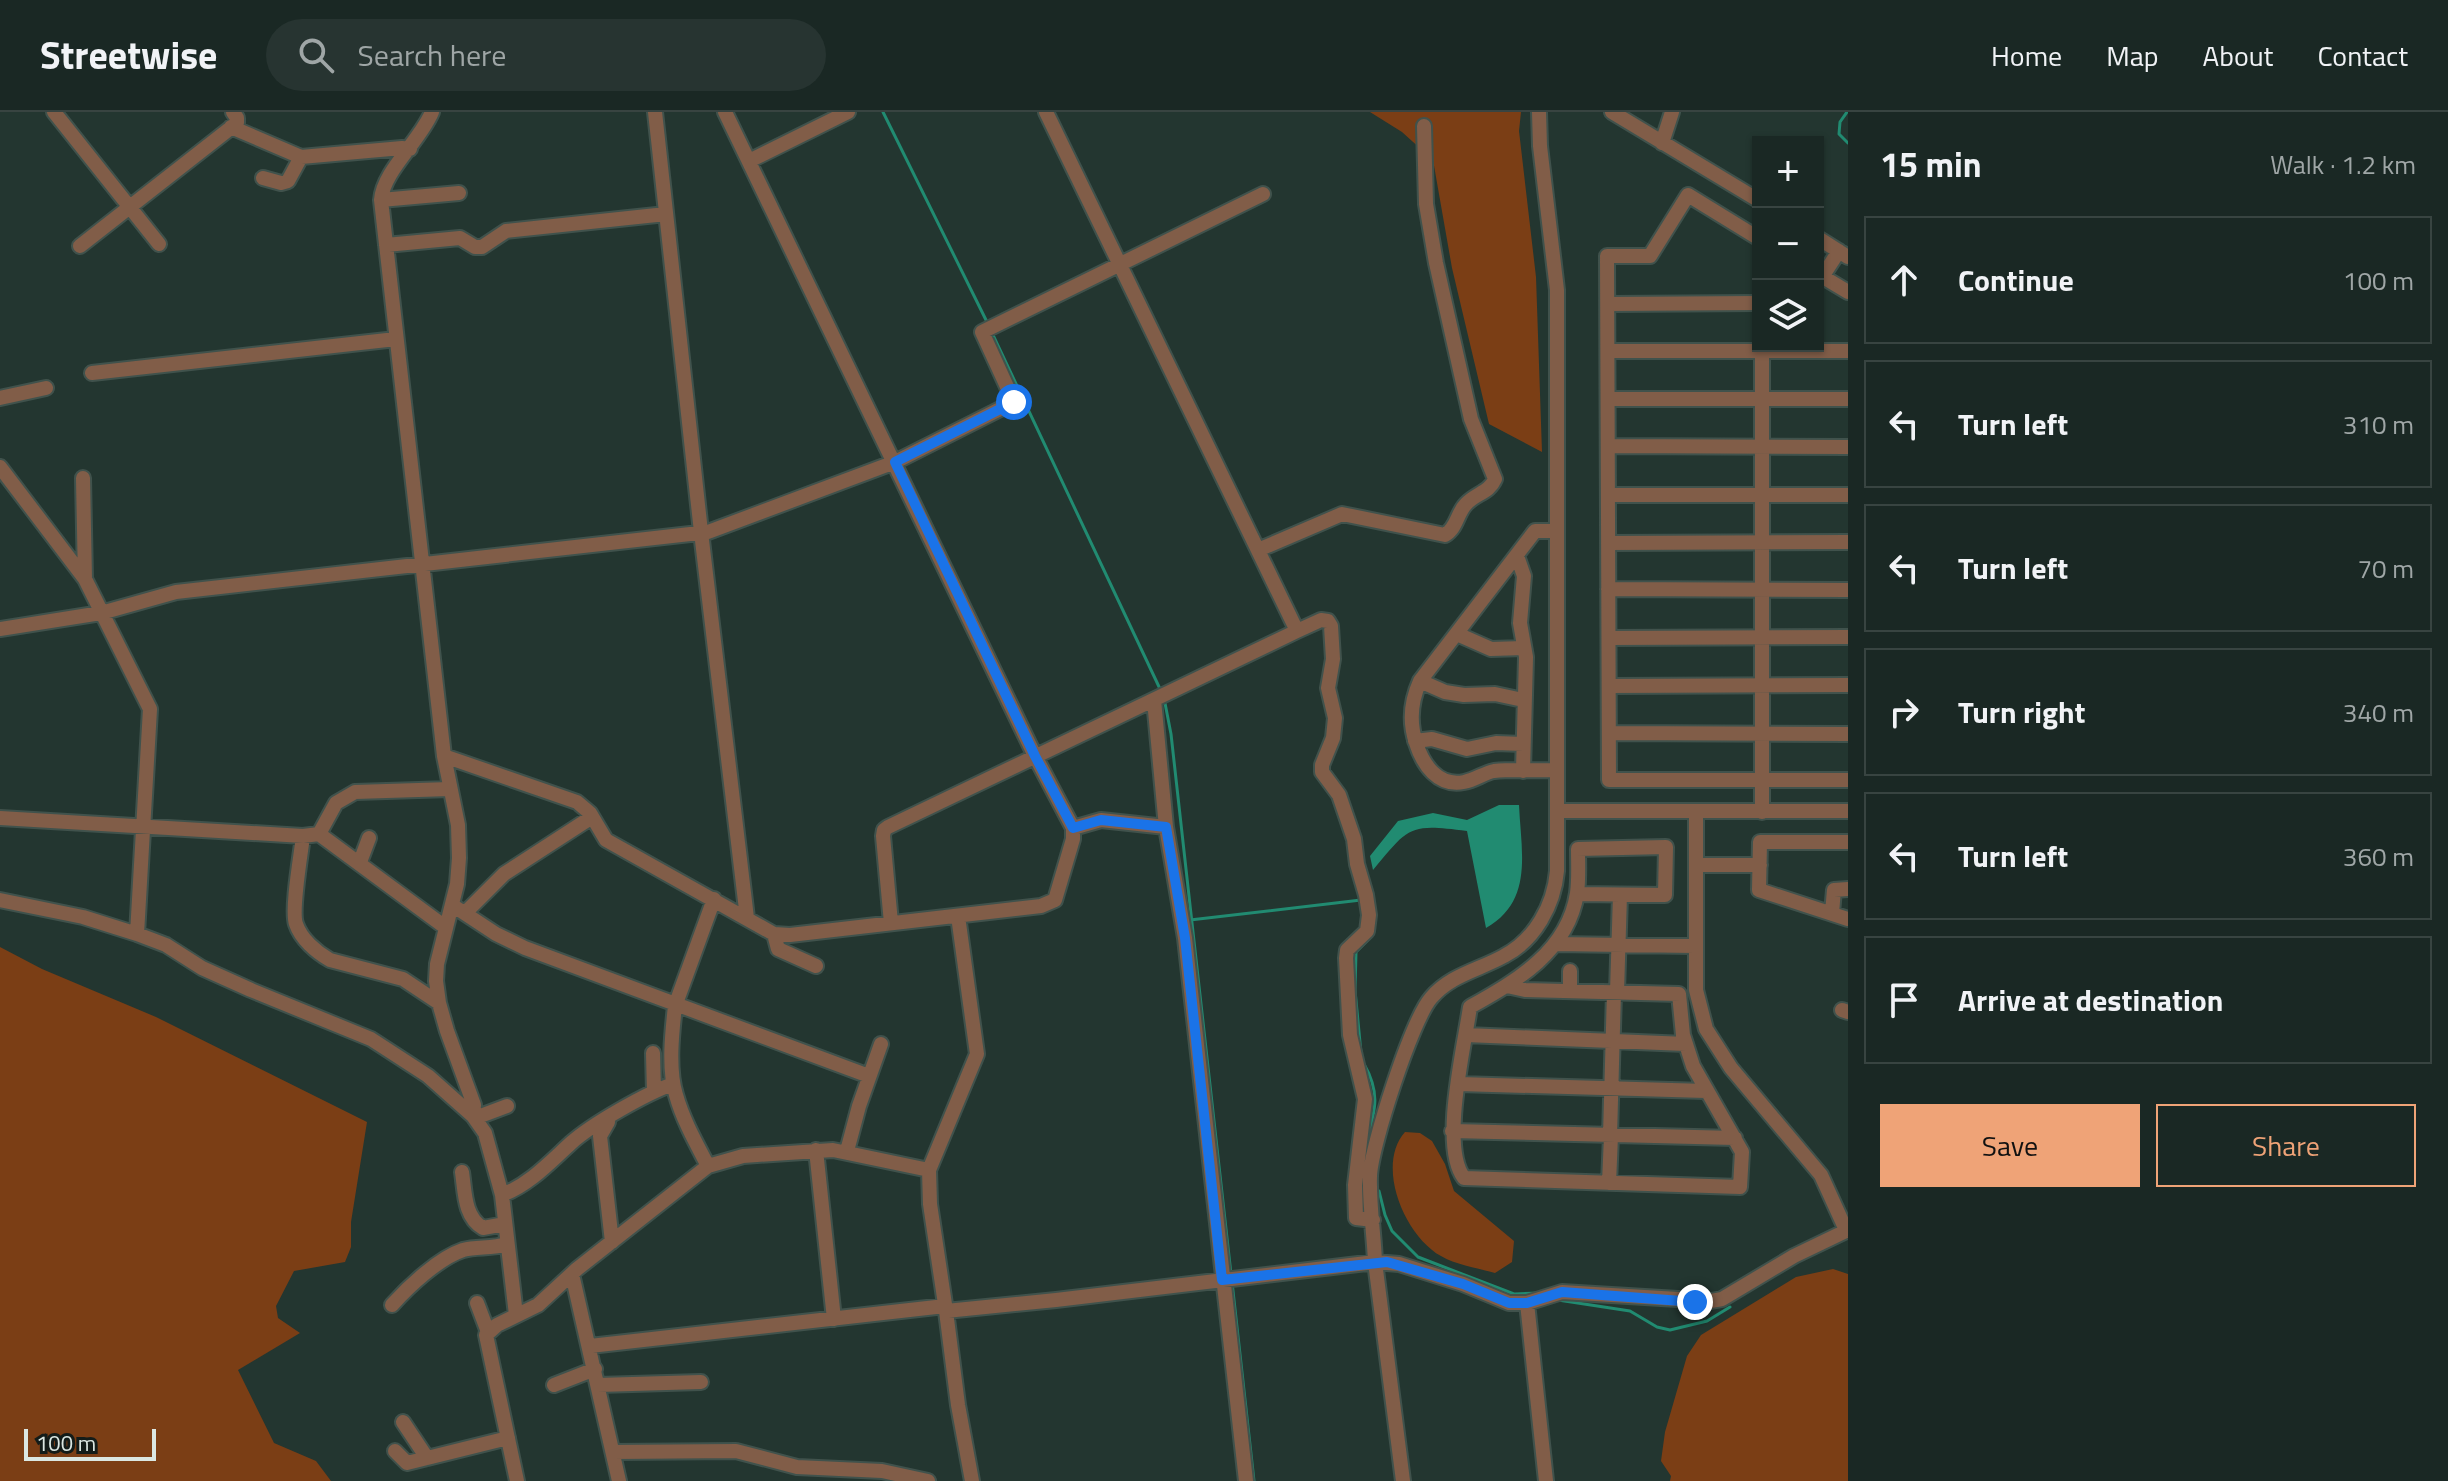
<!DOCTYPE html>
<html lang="en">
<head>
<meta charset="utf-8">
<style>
  body { margin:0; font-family:"Titillium Web",sans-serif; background:#273431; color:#f1f3f6 }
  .controls { position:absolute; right:24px; top:24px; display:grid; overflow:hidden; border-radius:0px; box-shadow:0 2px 6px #0004 }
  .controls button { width:72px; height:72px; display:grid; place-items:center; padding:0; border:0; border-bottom:2px solid #384441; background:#1a2824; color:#f1f3f6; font:40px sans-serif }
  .scale { position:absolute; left:24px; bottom:20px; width:132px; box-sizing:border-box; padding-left:8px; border:4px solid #dbe7e2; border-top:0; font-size:22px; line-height:28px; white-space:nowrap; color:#dbe7e2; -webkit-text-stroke:6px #131c19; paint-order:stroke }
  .stop { position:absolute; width:24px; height:24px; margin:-18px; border:6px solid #1a73e8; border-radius:50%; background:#fff }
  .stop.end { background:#1a73e8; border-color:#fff; box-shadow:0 2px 8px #0008 }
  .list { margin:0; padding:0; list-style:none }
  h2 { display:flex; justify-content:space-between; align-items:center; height:104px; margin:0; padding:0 32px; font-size:34px }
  h2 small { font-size:26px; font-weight:400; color:#9fa6a6 }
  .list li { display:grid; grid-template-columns:52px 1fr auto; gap:24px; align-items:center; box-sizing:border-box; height:128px; margin:0 16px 16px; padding:0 16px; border:2px solid #384441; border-radius:0px }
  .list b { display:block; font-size:30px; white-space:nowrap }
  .list em { font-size:26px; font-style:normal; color:#9fa6a6 }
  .actions { display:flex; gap:16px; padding:24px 32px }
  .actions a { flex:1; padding:18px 0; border:2px solid #efa377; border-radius:0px; text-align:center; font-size:28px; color:#efa377 }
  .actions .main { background:#efa377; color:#111 }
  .icon { flex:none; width:44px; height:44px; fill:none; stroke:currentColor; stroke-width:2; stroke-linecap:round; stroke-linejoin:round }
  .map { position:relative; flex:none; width:1848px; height:1369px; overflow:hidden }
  header { display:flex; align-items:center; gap:48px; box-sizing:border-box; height:112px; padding:0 40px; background:#1a2824; border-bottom:2px solid #384441 }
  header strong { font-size:38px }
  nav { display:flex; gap:44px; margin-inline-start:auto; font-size:28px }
  .search { width:560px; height:72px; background:#273431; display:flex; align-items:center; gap:20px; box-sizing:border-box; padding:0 28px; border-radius:44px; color:#9fa6a6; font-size:30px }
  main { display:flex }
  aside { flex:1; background:#1a2824 }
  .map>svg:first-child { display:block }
  .green { fill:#7b3e15 }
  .water { fill:#218b71 }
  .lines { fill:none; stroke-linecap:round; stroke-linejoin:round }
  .stream { stroke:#218b71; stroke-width:3 }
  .minor-casing { stroke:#40524c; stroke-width:18 }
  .minor { stroke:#815d48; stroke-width:14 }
  .route { stroke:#1a73e8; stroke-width:10 }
</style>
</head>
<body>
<header>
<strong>Streetwise</strong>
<div class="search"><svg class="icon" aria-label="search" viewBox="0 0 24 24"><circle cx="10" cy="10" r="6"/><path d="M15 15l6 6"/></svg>Search here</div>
<nav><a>Home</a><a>Map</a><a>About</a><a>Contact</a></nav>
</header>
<main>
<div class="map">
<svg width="1848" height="1369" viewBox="0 0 1848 1369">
  <rect width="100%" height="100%" fill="#233630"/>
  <path class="green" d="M1370,0H1521L1519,19L1536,165L1542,340L1489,312L1452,156L1433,48L1402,20Z
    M0,835L42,857L156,905L367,1010L351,1110V1135L345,1150L294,1159L276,1194L278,1206L300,1221L238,1258L274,1331L316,1349L331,1369H0Z
    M1405,1020L1420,1021L1432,1029L1445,1052L1454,1079L1514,1129L1512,1150L1495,1161C1478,1156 1456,1153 1441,1144C1405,1124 1375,1054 1405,1020Z
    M1833,1157L1848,1162V1369H1670L1671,1364L1661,1349L1665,1320L1687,1244L1701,1223L1796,1165Z"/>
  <path class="water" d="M1499,693H1519C1521,739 1534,789 1486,816L1467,719C1408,711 1409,715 1373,758L1370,744L1398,709L1433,701L1467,708Z"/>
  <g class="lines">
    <path class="stream" d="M883,0L987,210
      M1847,0L1840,10L1839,22L1848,31
      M992,221L1161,579
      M1164,586L1171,622L1231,1162
      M1190,808L1361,788
      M1361,941L1355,878L1356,840L1370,826
      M1364,952C1380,980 1376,997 1367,1027
      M1379,1079L1385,1103L1392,1119L1418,1145L1514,1182L1540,1181
      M1232,1170L1254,1369
      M1558,1188L1630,1199L1657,1215L1670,1218L1707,1209L1730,1195"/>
    <defs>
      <path id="minor" d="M54,0L159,132
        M432,0C420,29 383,59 381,88L444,644L458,713L459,746L457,772L437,852L436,869L439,891L447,919L474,993L473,1004L485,1021L502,1083L516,1203
        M655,0L701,420L747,806
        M1046,0L1297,519
        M1612,0L1758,88
        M231,15L301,45L402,36L410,37
        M1662,31L1672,0
        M749,49L848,0
        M263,66L281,71L288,69L301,45
        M381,88L459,81
        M1758,126L1688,83L1650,144H1607L1609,668H1848
        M1818,126L1848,145
        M386,133L460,126L475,135H482L506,119L666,102
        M80,134L237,11V6L233,0
        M1818,162L1848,180
        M1822,165L1839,139
        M1608,192L1758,191
        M1608,239H1848
        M92,261L396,227
        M0,286L46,276
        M1608,287H1848
        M1608,334L1848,335
        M0,355L85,467L150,597L137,822
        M83,366L85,467
        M1608,383H1848
        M1557,419H1535L1420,569C1411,589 1409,610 1416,631C1423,653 1438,675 1464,670C1475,668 1484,661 1494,659C1515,657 1536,659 1557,658
        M1608,431L1848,430
        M1258,438L1342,402L1445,423C1457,416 1457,401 1466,392C1476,381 1489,381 1495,367L1471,307L1436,151L1426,92L1424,14
        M1517,444L1524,464L1520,511L1526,545L1523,659
        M1608,477L1848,478
        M0,517L101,501L176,480L708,420L895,350L1014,290L982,220L1263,82
        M1457,522L1491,537L1524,536
        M1609,526L1848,525
        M1420,569L1445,580L1464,583L1495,582L1523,588
        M1609,574L1848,573
        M1154,588L1166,715L1185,826L1246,1369
        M1609,621L1848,622
        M1415,629L1432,627L1467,637L1496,631L1523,632
        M444,644L577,690L590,701L606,728L774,822L790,823L1041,794L1055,788L1073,727V716L1035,644L725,0
        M1557,699H1848
        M1696,700V878L1706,917L1731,956L1821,1063L1846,1118
        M1762,700V234
        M0,706L303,724L319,722L445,815
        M1073,716L1101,708L1166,715
        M319,722L336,691L355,680L450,677
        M303,724C301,742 291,798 296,812C301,827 316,840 330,848L403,867L439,891
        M1848,730H1760L1759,778L1848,807
        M360,750L369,726
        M1696,753H1760
        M0,788L83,805L137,822L166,833L202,856L251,878L371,927L428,964L473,1004
        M452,793L496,822L525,836L869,964
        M465,801L504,762L592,705
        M1832,801L1834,778L1848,777
        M891,811L883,724L884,718L888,715L1297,519L1321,508L1328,509L1331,514L1333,547L1328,576L1335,606L1333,626L1322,653V660L1339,683L1354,727L1357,752L1366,783L1369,803L1367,819L1347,838L1346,846L1350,923L1365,987L1355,1073L1356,1106L1373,1108
        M774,822L778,837L816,854
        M1555,832L1695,834
        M1570,859V878
        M1507,874L1525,878L1679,882L1683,923L1693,954L1742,1040L1740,1075L1464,1066C1440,1035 1464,936 1470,895C1516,869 1568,840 1577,781C1579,767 1578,752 1578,737L1666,735L1665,783L1577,782
        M1617,880L1620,783
        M1842,898L1848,900
        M1466,923L1686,932
        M653,941L654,980
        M1459,972L1706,979
        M475,1006L507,994
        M608,1010L600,1024L612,1130
        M1452,1019L1735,1026
        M1610,1024L1614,880
        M816,1038L834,1207
        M847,1039L859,994L881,932
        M708,1054C696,1031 683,1008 676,983C668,957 672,921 675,894L714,787
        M462,1060C465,1080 464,1105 483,1116L505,1112
        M1609,1071L1611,1024
        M502,1083C530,1072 549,1051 571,1031C592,1012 647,981 673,972
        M572,1162L619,1369
        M477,1191L488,1220
        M1527,1191L1546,1369
        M392,1193C409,1174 439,1146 463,1138C477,1134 491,1137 507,1132
        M946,1199L930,1092L929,1058L977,942L958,804
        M590,1234L945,1194
        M554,1273L595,1257
        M598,1273L701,1270
        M403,1310L427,1346
        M395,1339L407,1351L508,1326
        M613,1340L736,1339L797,1355L882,1359L928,1369
        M517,1369L486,1223L497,1213L538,1193L577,1157L708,1054L743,1044L833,1038L929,1058
        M972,1369L958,1293L946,1199L1056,1188L1375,1150C1374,1122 1369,1092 1370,1064C1371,1034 1412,908 1431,886C1450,863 1479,858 1504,844C1535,828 1554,793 1557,759V178L1540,34L1539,0
        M1403,1369L1375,1150L1399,1152L1463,1172L1509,1191H1527L1562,1180L1711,1189L1722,1187L1794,1144L1848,1118"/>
    </defs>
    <use href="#minor" class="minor-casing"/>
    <use href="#minor" class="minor"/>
  </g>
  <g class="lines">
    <path class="route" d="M1014,290L895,350L1035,644L1073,716L1101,708L1166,715L1185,826L1222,1168L1387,1150L1463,1172L1509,1191H1527L1562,1180L1695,1190"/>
  </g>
</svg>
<div class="controls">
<button>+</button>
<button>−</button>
<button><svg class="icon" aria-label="layers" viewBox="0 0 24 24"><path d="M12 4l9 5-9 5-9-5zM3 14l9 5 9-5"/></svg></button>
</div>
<div class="scale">100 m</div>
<div class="stop" style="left:1014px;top:290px"></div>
<div class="stop end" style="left:1695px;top:1190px"></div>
</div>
<aside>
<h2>15 min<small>Walk · 1.2 km</small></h2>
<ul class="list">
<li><svg class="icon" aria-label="ahead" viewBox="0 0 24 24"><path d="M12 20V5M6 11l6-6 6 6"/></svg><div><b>Continue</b></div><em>100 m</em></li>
<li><svg class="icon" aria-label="left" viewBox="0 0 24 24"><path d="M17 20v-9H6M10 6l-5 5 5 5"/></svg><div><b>Turn left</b></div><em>310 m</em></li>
<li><svg class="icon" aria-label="left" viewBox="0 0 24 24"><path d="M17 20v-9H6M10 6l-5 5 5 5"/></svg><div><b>Turn left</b></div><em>70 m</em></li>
<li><svg class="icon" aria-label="right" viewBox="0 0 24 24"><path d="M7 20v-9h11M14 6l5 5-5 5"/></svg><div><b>Turn right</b></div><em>340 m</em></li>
<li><svg class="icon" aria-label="left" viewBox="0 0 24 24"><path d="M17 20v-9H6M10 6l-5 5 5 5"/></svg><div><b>Turn left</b></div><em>360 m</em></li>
<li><svg class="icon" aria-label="arrive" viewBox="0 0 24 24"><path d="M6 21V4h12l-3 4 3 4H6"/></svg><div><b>Arrive at destination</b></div></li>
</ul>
<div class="actions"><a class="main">Save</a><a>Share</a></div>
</aside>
</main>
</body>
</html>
